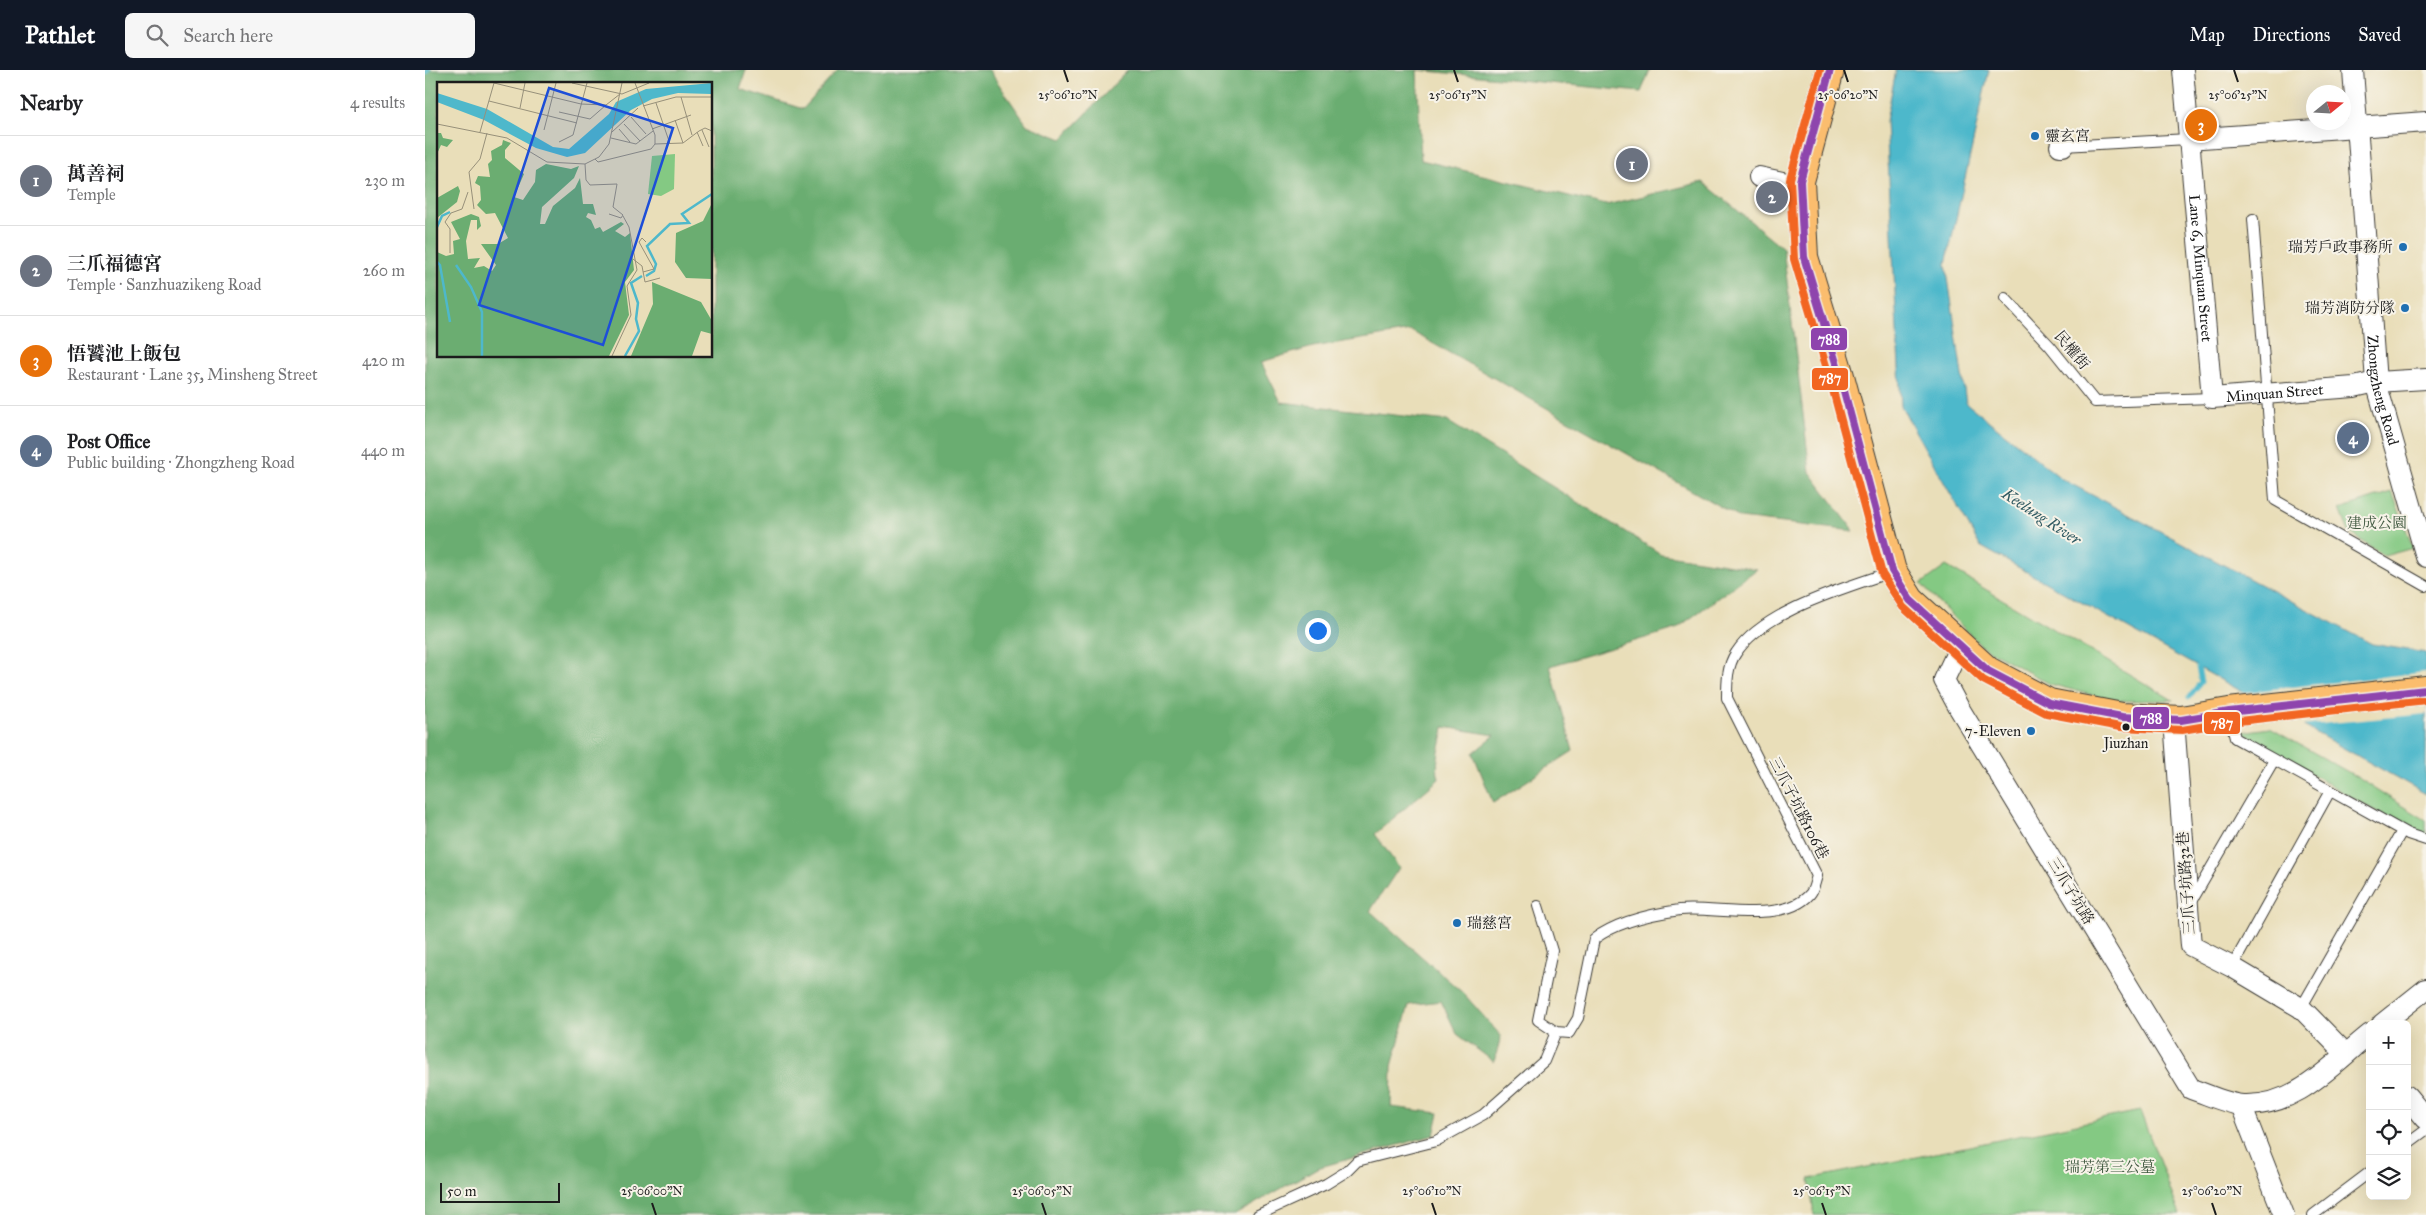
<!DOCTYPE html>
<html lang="en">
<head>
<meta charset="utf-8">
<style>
  body { margin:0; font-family:"IM FELL Great Primer","Noto Serif TC",serif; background:#f6f6f6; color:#202124 }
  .controls { position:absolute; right:15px; bottom:15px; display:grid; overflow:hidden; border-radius:8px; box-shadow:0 5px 20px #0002 }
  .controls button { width:45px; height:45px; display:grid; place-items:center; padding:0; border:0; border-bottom:1px solid #e0e0e0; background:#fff; color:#202124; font:25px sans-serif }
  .compass { position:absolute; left:1881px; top:15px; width:45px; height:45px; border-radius:50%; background:#fff; box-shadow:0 5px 20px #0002; rotate:72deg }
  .scale { position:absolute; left:15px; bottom:12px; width:120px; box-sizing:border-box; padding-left:5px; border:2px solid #1c1c1c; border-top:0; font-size:14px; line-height:18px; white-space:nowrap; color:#1c1c1c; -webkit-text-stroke:4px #f7f3e8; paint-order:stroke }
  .you { position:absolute; left:892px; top:560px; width:18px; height:18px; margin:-12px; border:4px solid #fff; border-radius:50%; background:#1a73e8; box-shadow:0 0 0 8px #1a73e833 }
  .badge { display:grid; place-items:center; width:32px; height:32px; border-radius:50%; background:#111827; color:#fff; font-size:16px; font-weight:700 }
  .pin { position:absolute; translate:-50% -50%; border:2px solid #fff; box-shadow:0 1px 5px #0006 }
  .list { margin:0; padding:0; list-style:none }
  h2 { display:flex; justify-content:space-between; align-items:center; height:65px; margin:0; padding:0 20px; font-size:21px }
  h2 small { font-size:16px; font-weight:400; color:#757577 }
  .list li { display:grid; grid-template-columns:32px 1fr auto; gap:15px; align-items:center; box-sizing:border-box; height:90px; padding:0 20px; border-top:1px solid #e0e0e0 }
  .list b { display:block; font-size:19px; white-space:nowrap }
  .list p { margin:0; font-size:16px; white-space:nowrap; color:#757577 }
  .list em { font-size:16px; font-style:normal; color:#757577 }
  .icon { flex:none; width:28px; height:28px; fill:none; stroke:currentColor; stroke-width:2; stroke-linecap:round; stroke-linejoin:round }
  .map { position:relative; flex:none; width:2001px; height:1145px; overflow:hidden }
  header { display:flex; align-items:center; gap:30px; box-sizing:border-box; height:70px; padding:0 25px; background:#111827; color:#fff }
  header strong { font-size:24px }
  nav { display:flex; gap:28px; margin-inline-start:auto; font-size:18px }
  .search { width:350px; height:45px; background:#f6f6f6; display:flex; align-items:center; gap:12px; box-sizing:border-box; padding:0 18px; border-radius:8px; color:#757577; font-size:19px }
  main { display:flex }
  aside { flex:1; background:#fff }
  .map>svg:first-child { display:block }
  .green { fill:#84c983; stroke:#507250 }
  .forest { fill:#6bad71; stroke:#446446; fill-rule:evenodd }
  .water { fill:#4eb8cb; stroke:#356a74 }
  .pier { fill:#e9deb9 }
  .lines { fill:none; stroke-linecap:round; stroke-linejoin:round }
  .stream { stroke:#4eb8cb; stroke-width:5 }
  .lane-casing { stroke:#3b3934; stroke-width:12 }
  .street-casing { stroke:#3b3934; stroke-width:22 }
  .primary-casing { stroke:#3b3934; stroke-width:30 }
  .lane { stroke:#fff; stroke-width:10 }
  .street { stroke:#fff; stroke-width:20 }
  .primary { stroke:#fbbd6e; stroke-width:28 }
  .bus-1-casing { stroke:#f7f3e8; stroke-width:11 }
  .bus-2-casing { stroke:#f7f3e8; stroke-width:11 }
  .bus-1 { stroke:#8e44ad; stroke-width:8 }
  .bus-2 { stroke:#f26522; stroke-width:8 }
  .ticks { fill:none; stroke:#1c1c1c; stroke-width:2 }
  .poi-dot { fill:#1f6fb2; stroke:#f7f3e8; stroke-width:2 }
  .bus-dot { fill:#1c1c1c; stroke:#f7f3e8; stroke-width:2 }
  .labels { text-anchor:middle; stroke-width:4; stroke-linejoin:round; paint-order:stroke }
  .bus-label { font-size:14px; fill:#1c1c1c; stroke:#f7f3e8 }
  .poi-label { font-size:15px; fill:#1c1c1c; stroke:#f7f3e8; text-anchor:end }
  .street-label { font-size:15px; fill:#1c1c1c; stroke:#f7f3e8 }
  .park-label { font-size:15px; fill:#405940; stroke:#f7f3e8 }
  .water-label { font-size:16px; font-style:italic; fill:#305a62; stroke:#f7f3e8 }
  .inset-river { fill:none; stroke:#4eb8cb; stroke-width:2.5 }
  .inset-road { fill:none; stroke:#97907a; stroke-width:1 }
  .view { fill:#1d4ed8; fill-opacity:0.15; stroke:#1d4ed8; stroke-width:2.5 }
  .inset-edge { fill:none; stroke:#1c1c1c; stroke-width:2.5 }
  .ticks-label { font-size:12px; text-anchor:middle; fill:#1c1c1c; stroke:#f7f3e8; stroke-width:4; stroke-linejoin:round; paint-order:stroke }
  .line-badge { stroke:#f7f3e8; stroke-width:2 }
  .badge-label { font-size:14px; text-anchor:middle; font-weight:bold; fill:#fff }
</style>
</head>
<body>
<header>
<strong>Pathlet</strong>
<div class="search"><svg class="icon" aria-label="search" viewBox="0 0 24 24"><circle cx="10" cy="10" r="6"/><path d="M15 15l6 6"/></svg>Search here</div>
<nav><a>Map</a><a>Directions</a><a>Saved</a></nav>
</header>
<main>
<aside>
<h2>Nearby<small>4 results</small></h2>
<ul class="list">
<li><span class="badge" style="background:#6b7280">1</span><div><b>萬善祠</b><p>Temple</p></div><em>230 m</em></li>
<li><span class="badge" style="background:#6b7280">2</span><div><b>三爪福德宮</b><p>Temple · Sanzhuazikeng Road</p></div><em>260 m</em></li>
<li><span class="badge" style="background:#e8710a">3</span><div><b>悟饕池上飯包</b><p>Restaurant · Lane 35, Minsheng Street</p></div><em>420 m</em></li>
<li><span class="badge" style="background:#5c6f8a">4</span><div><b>Post Office</b><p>Public building · Zhongzheng Road</p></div><em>440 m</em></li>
</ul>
</aside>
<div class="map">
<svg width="2001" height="1145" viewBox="0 0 2001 1145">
  <rect width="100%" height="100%" fill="#f7f3e8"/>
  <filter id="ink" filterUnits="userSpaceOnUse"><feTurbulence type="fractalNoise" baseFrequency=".02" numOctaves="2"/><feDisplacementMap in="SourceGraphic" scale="10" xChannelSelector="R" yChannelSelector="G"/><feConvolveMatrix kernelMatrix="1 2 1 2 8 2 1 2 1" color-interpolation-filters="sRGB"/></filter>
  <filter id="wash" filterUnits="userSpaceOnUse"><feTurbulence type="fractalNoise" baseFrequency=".0096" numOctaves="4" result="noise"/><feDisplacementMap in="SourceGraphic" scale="20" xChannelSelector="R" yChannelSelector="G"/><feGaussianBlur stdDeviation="1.12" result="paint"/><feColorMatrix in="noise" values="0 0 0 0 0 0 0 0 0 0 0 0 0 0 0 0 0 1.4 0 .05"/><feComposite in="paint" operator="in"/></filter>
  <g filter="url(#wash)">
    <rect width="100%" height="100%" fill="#e9deb9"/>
    <path class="green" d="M1967,422L1988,478L1959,486L1924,462L1915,439Z
      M1521,496L1748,630L1690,631L1625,614L1556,576L1496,514Z
      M1845,658L1925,703L2001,750V768L1941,736L1816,662Z
      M1715,1041L1755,1145H1389L1384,1109Z"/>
    <path class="forest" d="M0,0H321L315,19L378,39L413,0H564L602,55L637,69L703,0H1225L1216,22L992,0L996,90L1181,135L1278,112L1358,178L1385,402L1429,461L1315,448L986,261L888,277L836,292L856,332L1022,351L1236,484L1332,499L1251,559L1125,596L1148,681L1068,733L1048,683L1070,665L1019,657C1017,675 1009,691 1014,709L950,764L974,798L945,841L1039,924L1076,966L1069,992L1032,964L1016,931L984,935L967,996L966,1037L1014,1043L1009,1065L892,1098L810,1145H0ZM14,14H286V286H14Z"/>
    <path class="water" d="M1471,0H1564L1521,194L1541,333L1637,409L1947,574L2001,583V724L1555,476L1476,336L1461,51Z"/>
    <path class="pier" d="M2001,602V644L1874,656L1813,623Z"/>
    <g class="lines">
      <path class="stream" d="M0,3L3,0
        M1764,627L1776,612L1772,592"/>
    </g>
  </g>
  <g filter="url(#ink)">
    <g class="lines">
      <defs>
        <path id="lane" d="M1638,76L1763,69
          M1828,149L1850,430L2001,516
          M1580,228L1625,276L1670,332L1787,328
          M1804,644L1810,668L1983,764L2001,770
          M1765,834L1849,690
          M1113,836L1127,881L1113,950L1131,962L1144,963L1153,948L1169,869C1193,851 1226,844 1255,840C1290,836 1358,855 1385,824C1389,820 1390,811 1392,806L1302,628C1302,612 1302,596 1311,583C1338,541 1420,518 1466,502
          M1807,897L1905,721
          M1876,938L1977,761
          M1982,1074L2001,1060
          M833,1145L901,1114L922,1101L932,1091L1011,1071L1058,1045L1119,991L1131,962
          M1888,1145L1945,1102"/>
        <g id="street">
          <path id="s1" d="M1758,0L1787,328L1929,317L1951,312L2001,309"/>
          <path id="s2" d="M1928,0L1951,312L2001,487"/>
          <path d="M1763,69L2001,52"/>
          <path d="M1635,76H1638"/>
          <path d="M1334,107L1376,116"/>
          <path d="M1535,576L1519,610L1534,638L1766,1019C1782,1024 1801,1034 1818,1035C1872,1037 1906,995 1945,964"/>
          <path d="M1749,650L1766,876L1807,897L1876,938L1920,983"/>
          <path d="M1957,954L2001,919"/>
          <path d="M1982,1026L2001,1049"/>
          <path d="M1816,1035L1859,1145"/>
        </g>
        <path id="primary" d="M1405,0L1375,111L1379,187L1415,306L1467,501L1485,530L1563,601L1624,633L1697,647L1756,650L1804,642L2001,620"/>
      </defs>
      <use href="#lane" class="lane-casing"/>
      <use href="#street" class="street-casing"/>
      <use href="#primary" class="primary-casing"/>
      <use href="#lane" class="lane"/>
      <use href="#street" class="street"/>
      <use href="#primary" class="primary"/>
      <defs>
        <path id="bus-1" d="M1405,0L1375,111L1379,187L1415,306L1467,501L1485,530L1563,601L1624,633L1697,647L1756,650L1804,642L2001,620"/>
        <path id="bus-2" d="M1395,0L1365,109L1369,189L1405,309L1457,504L1478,537L1558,610L1621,643L1695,657L1757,660L1805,652L2001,630"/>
      </defs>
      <use href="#bus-1" class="bus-1-casing"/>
      <use href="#bus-2" class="bus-2-casing"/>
      <use href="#bus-1" class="bus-1"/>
      <use href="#bus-2" class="bus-2"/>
    </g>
  </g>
  <path class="ticks" d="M639,0L643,12M1029,0L1033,12M1419,0L1423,12M1809,0L1813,12M227,1133L231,1145M617,1133L621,1145M1007,1133L1011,1145M1397,1133L1401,1145M1787,1133L1791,1145"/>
  <g class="poi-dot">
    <circle cx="1610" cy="66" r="5"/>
    <circle cx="1978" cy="177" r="5"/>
    <circle cx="1980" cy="238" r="5"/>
    <circle cx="1606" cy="661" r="5"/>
    <circle cx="1032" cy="853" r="5"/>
  </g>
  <circle class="bus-dot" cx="1701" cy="657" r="4.5"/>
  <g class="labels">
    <g class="bus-label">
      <text x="1701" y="678">Jiuzhan</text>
    </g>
    <g class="poi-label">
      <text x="1620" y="71" text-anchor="start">靈玄宮</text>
      <text x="1968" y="182">瑞芳戶政事務所</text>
      <text x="1970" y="243">瑞芳消防分隊</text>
      <text x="1596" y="666">7-Eleven</text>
      <text x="1042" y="858" text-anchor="start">瑞慈宮</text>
    </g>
    <g class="street-label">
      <text dy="5" stroke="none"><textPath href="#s1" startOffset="199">Lane 6, Minquan Street</textPath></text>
      <text transform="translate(1647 280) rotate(50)" y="5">民權街</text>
      <text dy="5" stroke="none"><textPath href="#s2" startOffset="322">Zhongzheng Road</textPath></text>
      <text dy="5" stroke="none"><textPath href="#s1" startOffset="392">Minquan Street</textPath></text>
      <text transform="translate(1374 738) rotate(63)" y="5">三爪子坑路106巷</text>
      <text transform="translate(1761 813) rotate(-94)" y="5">三爪子坑路32巷</text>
      <text transform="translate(1646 821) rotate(59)" y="5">三爪子坑路</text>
    </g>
    <g class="park-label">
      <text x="1952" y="458">建成公園</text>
      <text x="1685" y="1102">瑞芳第三公墓</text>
    </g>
    <g class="water-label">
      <text transform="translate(1617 446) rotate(33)" y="6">Keelung River</text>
    </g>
  </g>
  <g transform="translate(12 12)">
    <rect width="275" height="275" fill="#e9deb9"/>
    <path d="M238,72L237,107L224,114L211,112L215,74Z" fill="#84c983"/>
    <path d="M0,51H4L6,56L16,58L10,65L4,63L0,72ZM66,58L74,61L68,68V76L87,92L77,115L86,118L98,100L99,88L109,82L134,87L142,84L137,96L105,125L103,142H108L116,124L138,106L143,96L146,122H156L159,133L151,131L149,135L154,138L158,147L163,145L166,150L184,140L187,142L178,149L188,155L193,151L197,188L188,200L192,233L172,274H0V170L9,174L17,172L16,159L23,157L14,140L34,132L42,135L44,144L40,148V138H34L29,159L31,177L43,176L37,186L47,184L55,189L59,183L44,162H61L71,156L58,131L49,132L40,123L44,118L43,104L38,101L41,94L53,95L51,82L55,78L54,69L65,63ZM21,104L23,109L20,120L0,136V116ZM275,121V197L249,196L238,180L239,151L266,139ZM215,200L264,220L275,239V252L264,249L255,274H194L216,222Z" fill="#6bad71"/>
    <path d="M275,1L274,12L241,11L215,17L194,28L148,71L130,75L99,66L47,38L0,20V11L50,27L116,65L132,67L172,32L179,20L209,7Z" fill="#4eb8cb"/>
    <path class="inset-river" d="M0,145L5,134L13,130M0,180L3,183L13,240M19,183L34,205L45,230V274M209,194L217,189L219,182L210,164L233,142L252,141L245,132L275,112M188,274L202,249L199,237L201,221L194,201L205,194"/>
    <path class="inset-road" d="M57,1L144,22L169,23L183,12M135,1L185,12L212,1M244,15L255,53M52,19L140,41M219,21L233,62M206,24L239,15H275M83,26L88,1M122,30L153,37L169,23M194,35L209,52M238,38L246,61M0,42L70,56L110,80L148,82L162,75L172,62L185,1M187,42L203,59M182,47L193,60M215,47L254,33M107,48L119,1M265,48L272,65M43,50L57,1M175,50L201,26M260,50L266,64M174,56L199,62L216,49M122,60L136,53L150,1M218,62L246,61L262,49L268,46L275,49M158,77L161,80L214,67L218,62V53L198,1M148,82L149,98L153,103L180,102L176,125L186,133L184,136L172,132M37,127L32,90L43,77L50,51M13,171V147L8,140L14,131L25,127L31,110M196,177L205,184L208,200L223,196M206,190L217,187L202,160L205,156L209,160M175,274L194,233L190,204L200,188L192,145L186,134"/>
    <path class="view" d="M112,6L236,46L166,263L42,223Z"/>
    <rect width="275" height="275" class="inset-edge"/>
  </g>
  <g class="ticks-label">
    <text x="643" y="29">25°06'10"N</text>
    <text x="1033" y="29">25°06'15"N</text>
    <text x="1423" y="29">25°06'20"N</text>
    <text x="1813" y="29">25°06'25"N</text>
    <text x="227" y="1125">25°06'00"N</text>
    <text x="617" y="1125">25°06'05"N</text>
    <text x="1007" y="1125">25°06'10"N</text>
    <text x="1397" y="1125">25°06'15"N</text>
    <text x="1787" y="1125">25°06'20"N</text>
  </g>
  <g class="line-badge">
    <rect x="1385" y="257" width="38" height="24" rx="5" fill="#8e44ad"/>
    <rect x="1386" y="297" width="38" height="24" rx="5" fill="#f26522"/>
    <rect x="1707" y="636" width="38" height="24" rx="5" fill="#8e44ad"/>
    <rect x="1778" y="641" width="38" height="24" rx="5" fill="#f26522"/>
  </g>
  <g class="badge-label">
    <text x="1404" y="274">788</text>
    <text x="1405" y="313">787</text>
    <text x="1726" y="653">788</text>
    <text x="1797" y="658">787</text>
  </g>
</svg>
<div class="controls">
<button>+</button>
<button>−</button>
<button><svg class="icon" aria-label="locate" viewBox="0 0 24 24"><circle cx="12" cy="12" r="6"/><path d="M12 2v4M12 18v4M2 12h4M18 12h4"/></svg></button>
<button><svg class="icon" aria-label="layers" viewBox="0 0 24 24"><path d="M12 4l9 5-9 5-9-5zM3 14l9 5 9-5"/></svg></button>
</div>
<svg class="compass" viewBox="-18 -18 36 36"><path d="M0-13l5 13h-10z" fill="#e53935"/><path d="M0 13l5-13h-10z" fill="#757577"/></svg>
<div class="scale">50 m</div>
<div class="you"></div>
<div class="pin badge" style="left:1207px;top:94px;background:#6b7280">1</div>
<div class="pin badge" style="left:1347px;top:127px;background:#6b7280">2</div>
<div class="pin badge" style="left:1776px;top:55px;background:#e8710a">3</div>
<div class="pin badge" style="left:1928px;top:368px;background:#5c6f8a">4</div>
</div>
</main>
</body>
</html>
